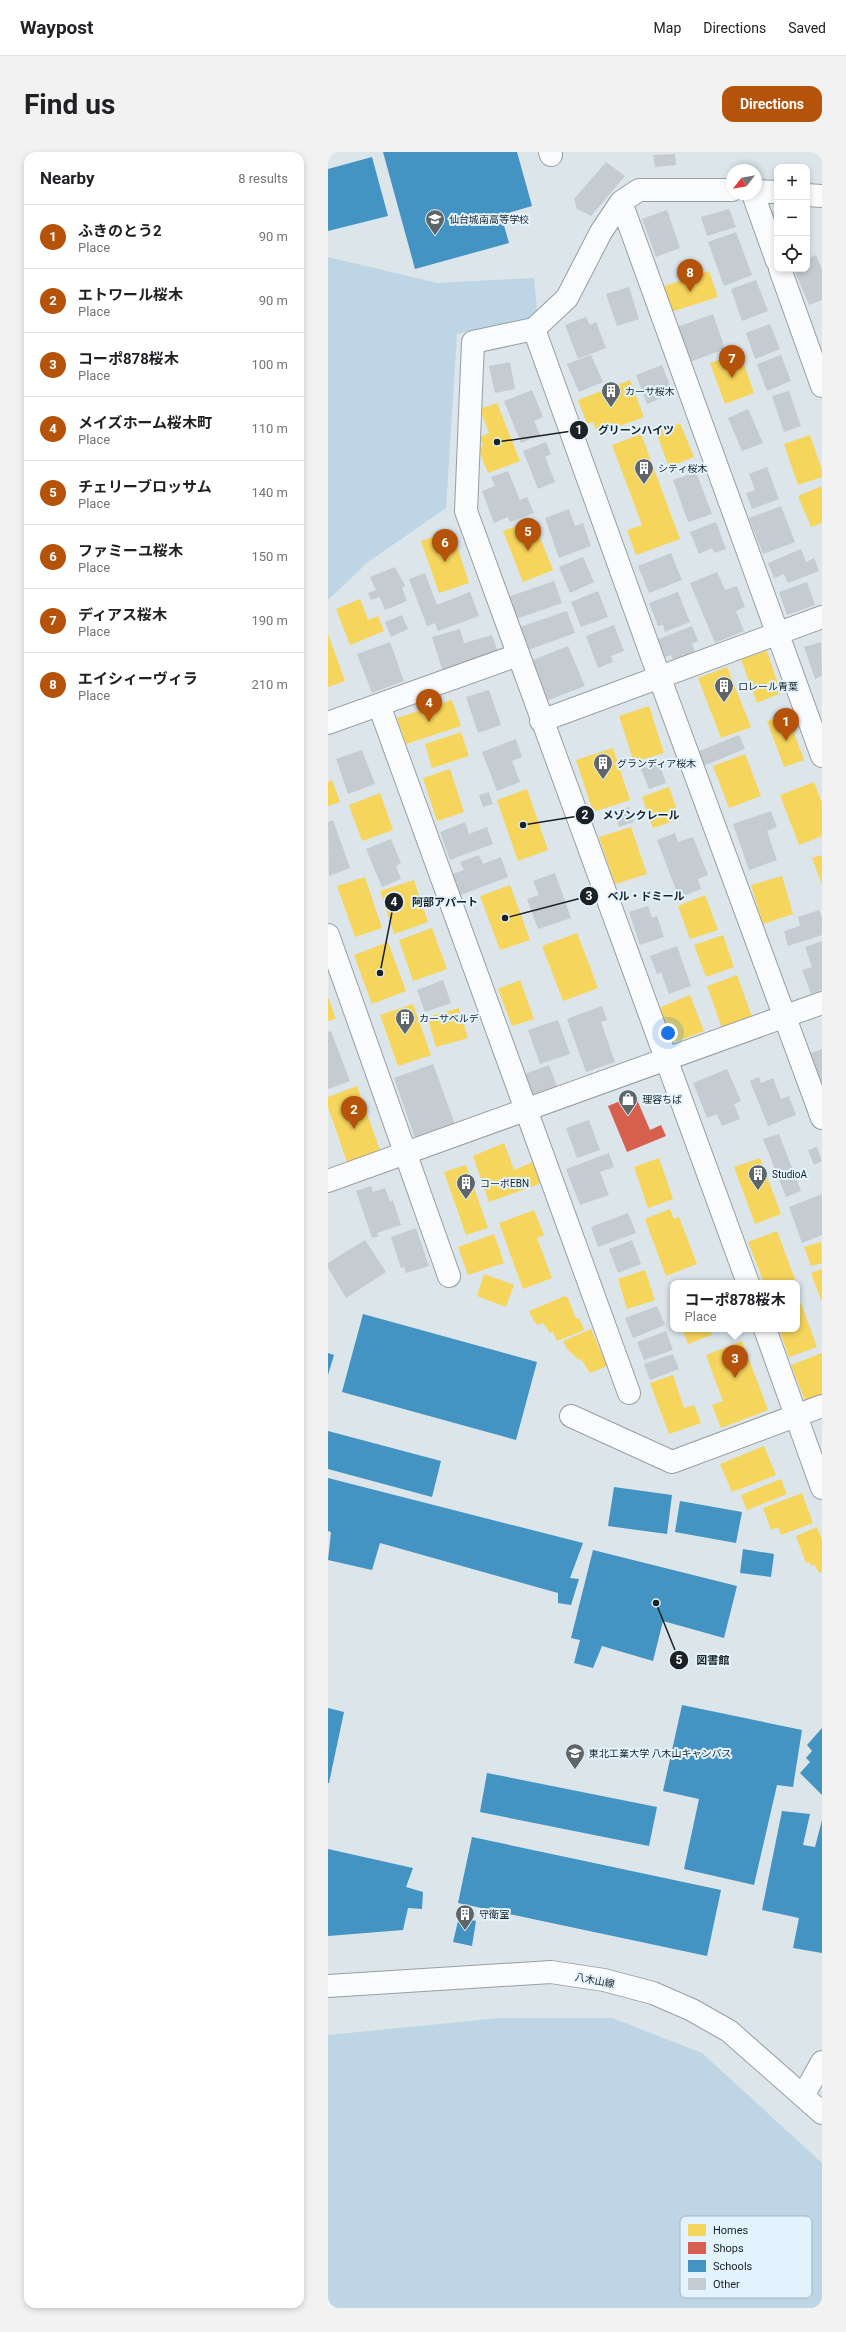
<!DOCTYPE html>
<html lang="en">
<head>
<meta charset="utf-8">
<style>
  body { margin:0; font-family:Roboto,"Noto Sans JP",sans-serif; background:#f2f2f2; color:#202124 }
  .controls { position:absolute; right:12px; top:12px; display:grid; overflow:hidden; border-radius:8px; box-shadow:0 2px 6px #0003 }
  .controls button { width:36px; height:36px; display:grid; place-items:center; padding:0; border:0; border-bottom:1px solid #e0e0e0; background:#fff; color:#202124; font:20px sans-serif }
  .compass { position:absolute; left:398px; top:12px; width:36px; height:36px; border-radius:50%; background:#fff; box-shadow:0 2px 6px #0003; rotate:239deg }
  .you { position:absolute; left:340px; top:881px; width:14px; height:14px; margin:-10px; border:3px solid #fff; border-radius:50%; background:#1a73e8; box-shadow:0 0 0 6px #1a73e833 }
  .badge { display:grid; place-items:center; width:26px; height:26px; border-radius:50%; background:#b45309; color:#fff; font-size:13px; font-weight:700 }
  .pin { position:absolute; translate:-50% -33px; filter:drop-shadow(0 1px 2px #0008) }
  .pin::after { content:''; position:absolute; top:21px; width:14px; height:12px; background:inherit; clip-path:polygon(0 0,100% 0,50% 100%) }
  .popup { position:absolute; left:342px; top:1128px; width:130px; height:52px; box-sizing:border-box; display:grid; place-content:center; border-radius:8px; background:#fff; filter:drop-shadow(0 1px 3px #0005); font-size:13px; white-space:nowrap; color:#757577 }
  .popup b { font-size:15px; color:#202124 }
  .popup::after { content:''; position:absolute; left:50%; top:100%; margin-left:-8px; border:8px solid transparent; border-top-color:#fff }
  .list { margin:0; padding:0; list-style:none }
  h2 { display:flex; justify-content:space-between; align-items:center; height:52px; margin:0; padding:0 16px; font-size:17px }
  h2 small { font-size:13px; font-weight:400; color:#757577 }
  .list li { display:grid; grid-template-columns:26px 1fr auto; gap:12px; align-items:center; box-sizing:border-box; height:64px; padding:0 16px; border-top:1px solid #e0e0e0 }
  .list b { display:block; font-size:15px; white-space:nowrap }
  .list p { margin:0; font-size:13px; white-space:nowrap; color:#757577 }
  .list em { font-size:13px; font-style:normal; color:#757577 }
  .icon { flex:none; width:22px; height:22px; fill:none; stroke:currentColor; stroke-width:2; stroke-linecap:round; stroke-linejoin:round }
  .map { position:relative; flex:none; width:494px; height:2156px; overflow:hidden; border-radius:12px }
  header { display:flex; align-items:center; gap:24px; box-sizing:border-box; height:56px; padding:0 20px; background:#fff; border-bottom:1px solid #e0e0e0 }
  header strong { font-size:19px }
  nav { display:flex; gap:22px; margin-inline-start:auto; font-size:14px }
  .intro { display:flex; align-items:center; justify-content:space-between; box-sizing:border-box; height:96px; padding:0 24px }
  h1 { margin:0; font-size:28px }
  .button { padding:10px 18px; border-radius:12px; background:#b45309; color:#fff; font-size:14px; font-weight:700 }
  main { display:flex; gap:24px; padding:0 24px }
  aside { flex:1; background:#fff; border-radius:12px; box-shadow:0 2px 6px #0003 }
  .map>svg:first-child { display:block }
  .green { fill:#bdd5e4 }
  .homes { fill:#f6d55c }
  .shops { fill:#d6604d }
  .schools { fill:#4393c3 }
  .building { fill:#c4ccd1 }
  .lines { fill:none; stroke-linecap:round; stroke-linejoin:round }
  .minor-casing { stroke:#979fa2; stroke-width:24 }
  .minor { stroke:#fafbfc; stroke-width:22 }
  .labels { text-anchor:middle; stroke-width:4; stroke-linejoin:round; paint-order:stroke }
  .poi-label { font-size:10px; fill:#1b2124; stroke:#e2f3fe; text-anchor:start }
  .street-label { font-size:10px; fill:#1b2124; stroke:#e2f3fe }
  .key { fill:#e2f3fe; stroke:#a6b4bd; stroke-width:1 }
  .key-label { font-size:11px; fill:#1b2124 }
  .leader { fill:none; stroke:#1b2124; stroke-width:1.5 }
  .callout-dot { fill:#1b2124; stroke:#e2f3fe; stroke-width:1.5 }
  .mark-label { font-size:12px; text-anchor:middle; font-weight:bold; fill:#fff }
  .callout-label { font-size:11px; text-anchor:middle; font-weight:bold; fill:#1b2124; stroke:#e2f3fe; stroke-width:4; stroke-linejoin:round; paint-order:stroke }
</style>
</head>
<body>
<header>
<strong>Waypost</strong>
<nav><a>Map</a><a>Directions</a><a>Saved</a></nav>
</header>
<div class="intro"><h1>Find us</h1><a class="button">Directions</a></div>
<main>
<aside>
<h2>Nearby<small>8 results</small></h2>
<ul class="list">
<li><span class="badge">1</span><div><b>ふきのとう2</b><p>Place</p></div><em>90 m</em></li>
<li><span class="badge">2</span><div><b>エトワール桜木</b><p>Place</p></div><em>90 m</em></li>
<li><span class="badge">3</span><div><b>コーポ878桜木</b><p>Place</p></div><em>100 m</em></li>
<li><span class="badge">4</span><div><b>メイズホーム桜木町</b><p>Place</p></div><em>110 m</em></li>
<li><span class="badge">5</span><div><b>チェリーブロッサム</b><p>Place</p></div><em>140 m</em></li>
<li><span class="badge">6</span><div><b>ファミーユ桜木</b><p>Place</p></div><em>150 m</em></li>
<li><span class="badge">7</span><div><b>ディアス桜木</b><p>Place</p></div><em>190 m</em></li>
<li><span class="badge">8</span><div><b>エイシィーヴィラ</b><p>Place</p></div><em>210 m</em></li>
</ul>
</aside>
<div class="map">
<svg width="494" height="2156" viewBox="0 0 494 2156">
  <rect width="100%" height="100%" fill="#dbe5ea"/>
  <path class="green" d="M0,105L109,131L206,126L209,159L199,167L129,182L118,356L40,410L0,448Z
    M172,1866H284L374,1901L494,2011V2156H0V1883Z"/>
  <path class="homes" d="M381,119L390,145L343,160L334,135Z
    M412,201L426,241L397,252L382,211Z
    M302,228L316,265L270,282L265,270L259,272L250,248Z
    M169,251L192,309L160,321L150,296L155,294L152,285L161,281L152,257Z
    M352,271L366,305L341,315L328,280Z
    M313,282L352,387L308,403L299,378L314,373L284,293Z
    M482,283L494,318V325L470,333L456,292Z
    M494,334V371L483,375L470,344Z
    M205,368L225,418L195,430L175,379Z
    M124,379L141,431L111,441L93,389Z
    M32,447L40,468L50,464L56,479L22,493L8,457Z
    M0,482L17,529L0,535Z
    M439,499L453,541L429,551L413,507Z
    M399,515L423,575L393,586L370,526Z
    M124,548L133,574L78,592L69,566Z
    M321,554L336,601L306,610L291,564Z
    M459,562L476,608L456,615L439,569Z
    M133,580L141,604L104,616L97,592Z
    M285,596L302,648L265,660L248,608Z
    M417,602L433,644L401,656L385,614Z
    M122,617L136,660L109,669L95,626Z
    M4,628L12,650L0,654V630Z
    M486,630L494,651V684L471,693L452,643Z
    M341,635L352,667L325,676L314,645Z
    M199,637L220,698L190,709L169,648Z
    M52,641L65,678L34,689L21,653Z
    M303,675L319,722L287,732L271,685Z
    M494,703V733L484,706Z
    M454,724L465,762L435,772L423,733Z
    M37,725L54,776L27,785L9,734Z
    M86,728L100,770L66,782L52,739Z
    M182,733L202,788L172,798L152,744Z
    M377,743L390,778L362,787L350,754Z
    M104,776L119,817L85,829L71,788Z
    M249,781L270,836L235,849L214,794Z
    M395,783L406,815L378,825L366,793Z
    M60,790L78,839L44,852L26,803Z
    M409,823L424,865L394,876L379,834Z
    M192,828L206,867L184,874L170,837Z
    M362,843L376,879L345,891L331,856Z
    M0,845L8,867L0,869Z
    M85,852L103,903L70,914L52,863Z
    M131,856L140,886L108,895L99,865Z
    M29,934L52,998L19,1010L0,955V945Z
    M176,991L186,1018L205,1010L214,1031L161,1050L145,1004Z
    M331,1006L345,1047L320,1056L306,1015Z
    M432,1006L453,1062L427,1072L406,1015Z
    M138,1013L160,1076L138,1083L116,1020Z
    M342,1057L346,1067L351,1065L369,1112L338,1124L317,1067Z
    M206,1058L216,1083L209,1086L224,1126L195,1137L171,1071Z
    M449,1079L468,1130L466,1131H436L420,1090Z
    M166,1082L176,1111L140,1123L130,1095Z
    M493,1090L494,1111L483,1114L476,1095Z
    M494,1117V1147L493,1148L483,1121Z
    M317,1118L327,1148L299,1157L290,1127Z
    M156,1122L186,1133L178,1155L149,1144Z
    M237,1144L240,1146L248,1167L251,1166L256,1178L229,1189L225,1180L222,1181L215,1171L210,1173L206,1169L201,1159Z
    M473,1151L489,1195L461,1205L451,1177H469V1152Z
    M263,1177L279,1214L262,1221L253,1207L251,1208L239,1197L235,1189Z
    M354,1177H382L384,1183L360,1192Z
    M414,1189L440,1258L393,1276L384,1253L395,1249L378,1203Z
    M494,1201V1245L478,1251L463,1213Z
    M345,1223L356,1256L366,1253L373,1271L341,1282L322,1231Z
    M436,1294L448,1323L404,1340L392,1312Z
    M453,1327L459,1342L419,1358L413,1343Z
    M474,1341L485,1371L453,1383L450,1375L443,1378L435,1356Z
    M489,1375L494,1388V1420L491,1421L486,1412L483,1414L482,1410L478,1411L468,1384Z"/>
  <path class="shops" d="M307,943L322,978L333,973L338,984L299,1000L280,954Z"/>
  <path class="schools" d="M55,0H189L204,54L173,63L181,91L87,117Z
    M44,5L60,64L0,79V17Z
    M35,1162L209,1210L188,1288L14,1240Z
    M0,1201L6,1203L0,1223Z
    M0,1279L113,1309L104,1345L0,1317Z
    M0,1326L255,1391L242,1426L251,1427L243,1453L230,1451V1441L52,1391L44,1418L0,1408L3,1380L0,1379Z
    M286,1335L344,1343L339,1382L280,1374Z
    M352,1349L414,1360L408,1391L347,1380Z
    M415,1397L446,1402L443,1425L412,1421Z
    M265,1398L409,1434L396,1486L335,1469L325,1509L274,1494L265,1516L246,1511L252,1488L243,1486Z
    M354,1553L474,1578L465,1635L449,1633L426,1733L356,1717L371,1647L335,1639Z
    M0,1556L16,1560L1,1631H0Z
    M494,1576V1643L472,1621L482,1610L478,1606L484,1599L479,1593Z
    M159,1621L329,1655L321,1694L152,1660Z
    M454,1659L482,1662L475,1693L487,1695L494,1668V1801L465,1796L471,1766L434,1758Z
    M144,1685L393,1738L379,1804L130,1751Z
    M0,1697L85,1716L78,1735L95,1740L94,1757L80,1756L75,1778L0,1784Z
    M131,1765L148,1769L144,1794L125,1790Z"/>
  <path class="building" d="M347,2L348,13L327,15L325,3Z
    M278,10L297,24L263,64L249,57L246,47Z
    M401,57L408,75L379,84L373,65Z
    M339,58L352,96L328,105L314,67Z
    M449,58V76L442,61Z
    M408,80L424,123L396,134L380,90Z
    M488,103L494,117V148L481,153L466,117H479V107Z
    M428,128L440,159L414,169L403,137Z
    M301,135L311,167L289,174L278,142Z
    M385,162L397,197L362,210L349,175Z
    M258,165L262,173L268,170L278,196L250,207L237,173Z
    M442,172L452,197L427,207L418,181Z
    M263,203L275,230L251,240L239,212Z
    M453,203L463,229L439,239L429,212Z
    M182,210L187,237L167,241L161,214Z
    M334,213L345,241L319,252L308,223Z
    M204,238L215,265L206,269L212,283L193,291L176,249Z
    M461,239L473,274L456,280L444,244Z
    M420,257L435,291L414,299L400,266Z
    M218,290L223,302L217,305L227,330L210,337L195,299Z
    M439,315L451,347L424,357L418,341L427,338L421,322Z
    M180,319L192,348L199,345L206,361L182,370L180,365L166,371L154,339L167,334L163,325Z
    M368,320L384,362L360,370L345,328Z
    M453,354L467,390L435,402L421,366Z
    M241,357L247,374L255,371L263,394L231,406L217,366Z
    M388,370L398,397L386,401L384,396L371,402L362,380Z
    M473,397L478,410L486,406L491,419L460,431L456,422L446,426L440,411Z
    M343,401L354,428L321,441L310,414Z
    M255,405L266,430L242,441L231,415Z
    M67,415L77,434L74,436L79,449L57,458L52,445L43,448L40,441L48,438L42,425Z
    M389,420L397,438L409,434L417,455L408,459L416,479L387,491L362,431Z
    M97,421L109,453L142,440L151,464L110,479L107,471L99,474L81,427Z
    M226,429L234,451L188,467L180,445Z
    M479,430L487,453L459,463L451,440Z
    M270,439L280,465L253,475L243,450Z
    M350,440L362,470L337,480L335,473L330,474L321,451Z
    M239,459L247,481L200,498L192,475Z
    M74,463L80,477L63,485L57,470Z
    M286,473L296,499L283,504L285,510L270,516L258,484Z
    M364,474L370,489L364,492L368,502L346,511L343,503L335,506L328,488Z
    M132,477L136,491L164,483L171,503L115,520L104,485Z
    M62,490L76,529L44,541L29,502Z
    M493,490L494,524L487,527L476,495Z
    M240,494L257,534L218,549L202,509Z
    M161,538L173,573L150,581L138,545Z
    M411,583L417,597L375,614L369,600Z
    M188,587L194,605L184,609L192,630L169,639L154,600Z
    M34,598L47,632L20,642L8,607Z
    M331,611L338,631L321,637L313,617Z
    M161,640L165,652L155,655L151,643Z
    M301,655L306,670L291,675L286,660Z
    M443,659L449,675L439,679L449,708L421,718L405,672Z
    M5,668L22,716L1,724L0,670Z
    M137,670L141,682L159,675L165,692L122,708L112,680Z
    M347,681L350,690L365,685L380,723L370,727L373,737L351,746L329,688Z
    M63,687L73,711L68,714L73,727L54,735L38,697Z
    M151,703L155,712L173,705L180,725L130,744L122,723L136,718L132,710Z
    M227,721L243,766L210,777L199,747L211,743L205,729Z
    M320,754L324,766L329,764L336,785L312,793L301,760Z
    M491,758L494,765V783L460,794L456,779L472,774L470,765Z
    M494,789V838L483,842L474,818L484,815L477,795Z
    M349,794L363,834L341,842L333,820L329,822L322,804Z
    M115,828L123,851L97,860L89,838Z
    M274,854L279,868L273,870L287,910L258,920L239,867Z
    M230,868L242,902L212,912L200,878Z
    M3,879L22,929L0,937V880Z
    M494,897V931L493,932L481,902Z
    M105,912L127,972L87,986L66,926Z
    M221,913L231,939L207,948L197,922Z
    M399,917L413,949L406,952L412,967L394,974L389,962L379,966L365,931Z
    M431,925L433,931L445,926L453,947L461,944L468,963L440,974L422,929Z
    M261,968L272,998L249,1006L238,976Z
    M451,982L473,1039L458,1045L435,987Z
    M489,995L494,1009L486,1013L480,998Z
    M281,1001L286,1015L272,1020L281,1043L252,1053L238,1017Z
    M43,1034L45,1040L57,1036L62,1050L65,1048L73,1073L49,1081L51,1084L44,1086L28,1039Z
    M494,1042V1083L474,1091L461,1055Z
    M300,1061L308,1081L270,1095L263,1075Z
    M88,1076L101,1114L78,1121L76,1115L73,1116L63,1085Z
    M37,1088L58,1120L18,1146L0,1116V1111Z
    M304,1088L313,1112L290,1121L281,1097Z
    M329,1154L337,1173L305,1186L297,1166Z
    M338,1179L345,1198L316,1208L309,1190Z
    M345,1202L351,1217L322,1228L316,1212Z"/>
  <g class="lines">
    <defs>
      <path id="minor" d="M222,0L223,3
        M404,38H311L293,50L494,604
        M428,39L449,40
        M425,42L449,109
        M479,43L494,44
        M293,50L273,80L239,146L206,177L145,190L138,359L420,1131
        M452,117L494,234
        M206,177L331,524L494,966
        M51,553L301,1241
        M213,569L494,465
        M0,571L190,503
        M0,783L121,1124
        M0,1029L494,851
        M437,1177L494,1336
        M243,1264L344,1310L494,1254
        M0,1834L223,1820L276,1828L325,1841L364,1858L401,1879L494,1961
        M475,1944L494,1910"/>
    </defs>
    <use href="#minor" class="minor-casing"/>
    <use href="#minor" class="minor"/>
  </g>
  <defs>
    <symbol id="school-pin" viewBox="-11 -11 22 30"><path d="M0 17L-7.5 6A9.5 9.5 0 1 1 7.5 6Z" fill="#5e6669" stroke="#e2f3fe"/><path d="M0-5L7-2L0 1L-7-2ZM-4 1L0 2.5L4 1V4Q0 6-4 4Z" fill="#fff"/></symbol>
    <symbol id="building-pin" viewBox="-11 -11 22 30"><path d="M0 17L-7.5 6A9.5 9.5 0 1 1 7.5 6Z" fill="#5e6669" stroke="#e2f3fe"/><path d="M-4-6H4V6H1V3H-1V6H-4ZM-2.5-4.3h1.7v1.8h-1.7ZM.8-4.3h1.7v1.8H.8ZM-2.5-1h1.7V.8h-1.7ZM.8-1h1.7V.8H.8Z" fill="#fff"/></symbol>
    <symbol id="shop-pin" viewBox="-11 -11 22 30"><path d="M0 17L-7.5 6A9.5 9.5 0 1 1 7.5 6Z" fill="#5e6669" stroke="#e2f3fe"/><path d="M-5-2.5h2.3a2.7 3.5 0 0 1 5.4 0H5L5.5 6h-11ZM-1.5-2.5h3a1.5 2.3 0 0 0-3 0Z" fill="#fff"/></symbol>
    <symbol id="university-pin" viewBox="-11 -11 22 30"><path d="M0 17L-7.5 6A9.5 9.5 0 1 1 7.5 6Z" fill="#5e6669" stroke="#e2f3fe"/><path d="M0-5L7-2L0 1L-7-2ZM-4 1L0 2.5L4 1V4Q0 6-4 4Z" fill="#fff"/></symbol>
  </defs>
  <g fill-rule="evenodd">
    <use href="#school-pin" x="96" y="56" width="22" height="30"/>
    <use href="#building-pin" x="272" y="228" width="22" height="30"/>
    <use href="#building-pin" x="305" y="305" width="22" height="30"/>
    <use href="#building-pin" x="385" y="523" width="22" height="30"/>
    <use href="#building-pin" x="264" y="600" width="22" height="30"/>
    <use href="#building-pin" x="66" y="855" width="22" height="30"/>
    <use href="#shop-pin" x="289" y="936" width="22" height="30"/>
    <use href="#building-pin" x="419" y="1011" width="22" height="30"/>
    <use href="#building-pin" x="127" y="1020" width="22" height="30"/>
    <use href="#university-pin" x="236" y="1590" width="22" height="30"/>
    <use href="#building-pin" x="126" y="1751" width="22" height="30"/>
  </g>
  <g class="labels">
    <g class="poi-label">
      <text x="121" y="71">仙台城南高等学校</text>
      <text x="297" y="243">カーサ桜木</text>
      <text x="330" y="320">シティ桜木</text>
      <text x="410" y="538">ロレール青葉</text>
      <text x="289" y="615">グランディア桜木</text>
      <text x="91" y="870">カーサベルデ</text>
      <text x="314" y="951">理容ちば</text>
      <text x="444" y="1026">StudioA</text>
      <text x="152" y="1035">コーポEBN</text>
      <text x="261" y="1605">東北工業大学 八木山キャンパス</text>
      <text x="151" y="1766">守衛室</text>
    </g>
    <g class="street-label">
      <text transform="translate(267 1828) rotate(11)" y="4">八木山線</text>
    </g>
  </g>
  <rect x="352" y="2064" width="132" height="82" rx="6" class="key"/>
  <rect x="360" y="2072" width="18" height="12" fill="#f6d55c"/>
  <rect x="360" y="2090" width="18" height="12" fill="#d6604d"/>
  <rect x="360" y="2108" width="18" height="12" fill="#4393c3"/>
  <rect x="360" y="2126" width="18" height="12" fill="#c4ccd1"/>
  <g class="key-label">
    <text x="385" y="2082">Homes</text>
    <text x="385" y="2100">Shops</text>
    <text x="385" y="2118">Schools</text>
    <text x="385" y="2136">Other</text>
  </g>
  <path class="leader" d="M169 290L251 278M195 673L257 663M177 766L261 744M52 821L66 750M328 1451L351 1508"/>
  <g class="callout-dot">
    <circle cx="169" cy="290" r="4"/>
    <circle cx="195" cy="673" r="4"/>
    <circle cx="177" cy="766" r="4"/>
    <circle cx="52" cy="821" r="4"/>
    <circle cx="328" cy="1451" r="4"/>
    <circle cx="251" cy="278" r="10"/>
    <circle cx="257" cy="663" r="10"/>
    <circle cx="261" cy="744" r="10"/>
    <circle cx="66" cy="750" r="10"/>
    <circle cx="351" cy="1508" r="10"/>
  </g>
  <g class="mark-label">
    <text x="251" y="282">1</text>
    <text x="257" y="667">2</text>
    <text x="261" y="748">3</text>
    <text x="66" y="754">4</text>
    <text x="351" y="1512">5</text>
  </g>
  <g class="callout-label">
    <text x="308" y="282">グリーンハイツ</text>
    <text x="313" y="667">メゾンクレール</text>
    <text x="318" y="748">ベル・ドミール</text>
    <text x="117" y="754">阿部アパート</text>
    <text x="385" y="1512">図書館</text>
  </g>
</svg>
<div class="controls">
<button>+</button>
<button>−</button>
<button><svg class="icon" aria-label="locate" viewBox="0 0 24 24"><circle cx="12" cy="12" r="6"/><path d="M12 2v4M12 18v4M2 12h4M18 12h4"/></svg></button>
</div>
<svg class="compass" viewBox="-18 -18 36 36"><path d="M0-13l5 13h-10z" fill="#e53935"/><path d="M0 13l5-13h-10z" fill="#757577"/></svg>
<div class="you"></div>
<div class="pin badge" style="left:458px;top:589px">1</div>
<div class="pin badge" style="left:26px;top:977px">2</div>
<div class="pin badge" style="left:407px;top:1226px">3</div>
<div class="popup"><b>コーポ878桜木</b>Place</div>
<div class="pin badge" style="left:101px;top:570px">4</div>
<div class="pin badge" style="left:200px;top:399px">5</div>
<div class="pin badge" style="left:117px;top:410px">6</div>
<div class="pin badge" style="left:404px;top:226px">7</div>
<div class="pin badge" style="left:362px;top:140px">8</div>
</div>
</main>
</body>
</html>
